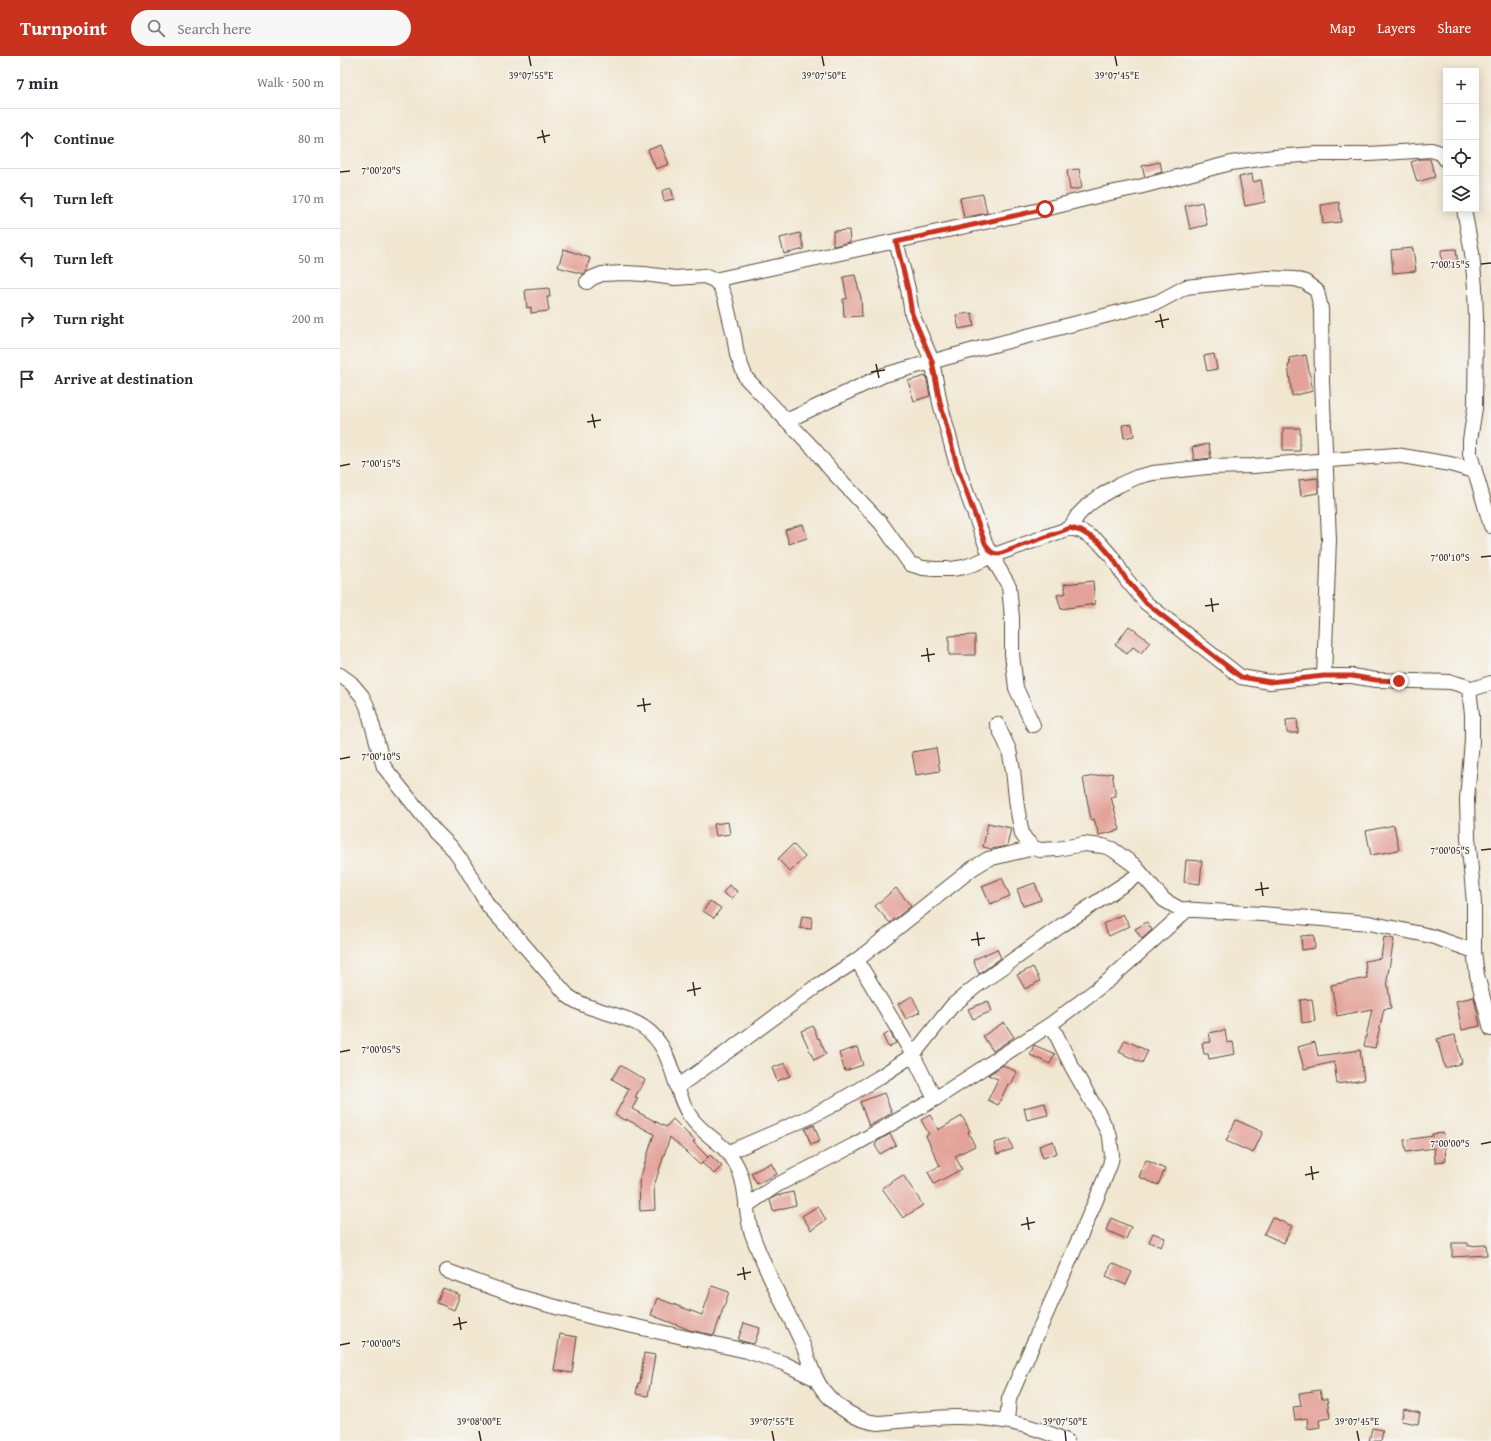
<!DOCTYPE html>
<html lang="en">
<head>
<meta charset="utf-8">
<style>
  body { margin:0; font-family:"Gentium Book Plus",serif; background:#f7f7f7; color:#2b2b33 }
  .controls { position:absolute; right:12px; top:12px; display:grid; overflow:hidden; border-radius:0px; box-shadow:0 2px 10px #0003 }
  .controls button { width:36px; height:36px; display:grid; place-items:center; padding:0; border:0; border-bottom:1px solid #e1e1e2; background:#fff; color:#2b2b33; font:20px sans-serif }
  .stop { position:absolute; width:12px; height:12px; margin:-9px; border:3px solid #c8321e; border-radius:50%; background:#fff }
  .stop.end { background:#c8321e; border-color:#fff; box-shadow:0 1px 4px #0008 }
  .list { margin:0; padding:0; list-style:none }
  h2 { display:flex; justify-content:space-between; align-items:center; height:52px; margin:0; padding:0 16px; font-size:17px }
  h2 small { font-size:13px; font-weight:400; color:#7c7c81 }
  .list li { display:grid; grid-template-columns:26px 1fr auto; gap:12px; align-items:center; box-sizing:border-box; height:60px; padding:0 16px; border-top:1px solid #e1e1e2 }
  .list b { display:block; font-size:15px; white-space:nowrap }
  .list em { font-size:13px; font-style:normal; color:#7c7c81 }
  .icon { flex:none; width:22px; height:22px; fill:none; stroke:currentColor; stroke-width:2; stroke-linecap:round; stroke-linejoin:round }
  .map { position:relative; flex:none; width:1151px; height:1385px; overflow:hidden }
  header { display:flex; align-items:center; gap:24px; box-sizing:border-box; height:56px; padding:0 20px; background:#c8321e; color:#fff }
  header strong { font-size:19px }
  nav { display:flex; gap:22px; margin-inline-start:auto; font-size:14px }
  .search { width:280px; height:36px; background:#f7f7f7; display:flex; align-items:center; gap:10px; box-sizing:border-box; padding:0 14px; border-radius:22px; color:#7c7c81; font-size:15px }
  main { display:flex }
  aside { flex:1; background:#fff }
  .map>svg:first-child { display:block }
  .building { fill:#e3a39a }
  .lines { fill:none; stroke-linecap:round; stroke-linejoin:round }
  .street-casing { stroke:#564639; stroke-width:16 }
  .street { stroke:#fff; stroke-width:14 }
  .route { stroke:#c8321e; stroke-width:5 }
  .ticks { fill:none; stroke:#3b2a1e; stroke-width:1.5 }
  .ticks-label { font-size:10px; text-anchor:middle; fill:#3b2a1e; stroke:#f6f6f2; stroke-width:3; stroke-linejoin:round; paint-order:stroke }
</style>
</head>
<body>
<header>
<strong>Turnpoint</strong>
<div class="search"><svg class="icon" aria-label="search" viewBox="0 0 24 24"><circle cx="10" cy="10" r="6"/><path d="M15 15l6 6"/></svg>Search here</div>
<nav><a>Map</a><a>Layers</a><a>Share</a></nav>
</header>
<main>
<aside>
<h2>7 min<small>Walk · 500 m</small></h2>
<ul class="list">
<li><svg class="icon" aria-label="ahead" viewBox="0 0 24 24"><path d="M12 20V5M6 11l6-6 6 6"/></svg><div><b>Continue</b></div><em>80 m</em></li>
<li><svg class="icon" aria-label="left" viewBox="0 0 24 24"><path d="M17 20v-9H6M10 6l-5 5 5 5"/></svg><div><b>Turn left</b></div><em>170 m</em></li>
<li><svg class="icon" aria-label="left" viewBox="0 0 24 24"><path d="M17 20v-9H6M10 6l-5 5 5 5"/></svg><div><b>Turn left</b></div><em>50 m</em></li>
<li><svg class="icon" aria-label="right" viewBox="0 0 24 24"><path d="M7 20v-9h11M14 6l5 5-5 5"/></svg><div><b>Turn right</b></div><em>200 m</em></li>
<li><svg class="icon" aria-label="arrive" viewBox="0 0 24 24"><path d="M6 21V4h12l-3 4 3 4H6"/></svg><div><b>Arrive at destination</b></div></li>
</ul>
</aside>
<div class="map">
<svg width="1151" height="1385" viewBox="0 0 1151 1385">
  <rect width="100%" height="100%" fill="#f6f6f2"/>
  <filter id="ink" filterUnits="userSpaceOnUse"><feTurbulence type="fractalNoise" baseFrequency=".025" numOctaves="2"/><feDisplacementMap in="SourceGraphic" scale="8" xChannelSelector="R" yChannelSelector="G"/><feConvolveMatrix kernelMatrix="1 2 1 2 8 2 1 2 1" color-interpolation-filters="sRGB"/></filter>
  <filter id="wash" filterUnits="userSpaceOnUse"><feTurbulence type="fractalNoise" baseFrequency=".012" numOctaves="4" result="noise"/><feDisplacementMap in="SourceGraphic" scale="16" xChannelSelector="R" yChannelSelector="G"/><feGaussianBlur stdDeviation="0.9" result="paint"/><feColorMatrix in="noise" values="0 0 0 0 0 0 0 0 0 0 0 0 0 0 0 0 0 1.4 0 .05"/><feComposite in="paint" operator="in"/></filter>
  <g filter="url(#wash)">
    <rect width="100%" height="100%" fill="#f1e7d1"/>
    <g id="blocks">
      <path class="building" d="M321,89L329,108L316,113L308,94Z
        M1081,103H1090L1095,121L1077,126L1071,106Z
        M820,106L822,116L805,121L802,110Z
        M739,113L742,132L730,134L727,114Z
        M912,118L913,126L921,124L925,146L905,150L899,121Z
        M331,132L334,143L324,145L322,135Z
        M643,138L647,157L624,162L620,142Z
        M862,146L867,169L850,173L845,150Z
        M999,146L1001,166L983,168L981,149Z
        M509,174L510,186L493,190V175Z
        M460,177L464,193L444,198L440,182Z
        M1073,192L1076,215L1053,217L1051,194Z
        M224,193L250,202L246,216L243,218L218,211Z
        M1116,193L1118,210L1102,212L1101,194Z
        M515,219L521,242L522,260L504,261L503,243H507L503,221Z
        M209,232L210,241H207L209,255L191,257V251L187,252L185,234Z
        M632,257L634,270L619,273L616,259Z
        M874,298L877,313L867,315L864,300Z
        M966,299L973,335L952,340L948,309H950L949,302Z
        M586,320L590,340L574,345L568,325Z
        M792,368L794,380L784,382L782,369Z
        M943,372H960V395H943Z
        M869,388L871,402L854,404L852,391Z
        M978,422V437L961,440L959,424Z
        M463,468L467,482L449,488L445,474Z
        M753,525L755,548L721,553L717,539L726,537L724,528Z
        M789,570L810,586L801,597L793,591L787,598L775,589Z
        M635,579V599H609V580Z
        M957,663L958,677H947L946,664Z
        M596,692L600,715L576,719L572,696Z
        M772,717L776,740L771,741L780,774L759,779L754,763L751,764L743,722Z
        M388,766L390,778L376,780L374,768Z
        M648,767L671,772L667,790L652,793L643,791Z
        M1054,769L1059,794L1031,799L1026,775Z
        M453,788L465,801L450,816L438,803Z
        M846,804L862,805L860,828L844,826Z
        M662,822L670,840L650,848L642,830Z
        M695,827L701,844L683,850L677,833Z
        M389,829L397,835L392,843L383,837Z
        M556,832L571,850L550,867L535,850Z
        M370,845L381,852L374,862L363,855Z
        M783,858L790,870L769,880L763,868Z
        M462,860L472,861L471,873L460,872Z
        M807,866L812,874L802,883L795,873Z
        M974,879L975,892L962,894L961,880Z
        M1044,881L1054,883L1047,924L1051,952L1044,953L1035,992L1024,990L1032,953L997,960L991,929L1027,922L1025,905L1041,902Z
        M657,893L661,902L639,918L633,904Z
        M693,911L700,925L685,933L677,919Z
        M572,940L580,956L566,963L558,948Z
        M1134,941L1140,970L1122,974L1116,945Z
        M972,943L975,965L962,967L960,944Z
        M648,945L652,955L633,963L628,953Z
        M664,966L674,981L653,995L643,980Z
        M473,970L478,983L479,982L486,998L474,1004L461,975Z
        M885,974L887,987L893,986L895,998L869,1003L868,998H864L862,987L871,986L869,977Z
        M550,976L556,987L548,991L543,980Z
        M1115,979L1122,1007L1105,1012L1097,983Z
        M785,984L808,995L802,1007L779,996Z
        M975,986L978,1000L1020,994L1024,1024L997,1028L994,1006L964,1013L958,991Z
        M694,989L715,998L710,1008L690,999Z
        M517,991L523,1009L505,1015L499,997Z
        M445,1007L450,1020L437,1025L432,1012Z
        M280,1009L305,1024L295,1041L298,1042L292,1053L326,1071L333,1063L355,1085L353,1086L368,1101L360,1109L330,1081L314,1130L315,1154L300,1155L299,1126L314,1078L286,1063V1065L275,1059L289,1033L272,1023Z
        M663,1009L677,1016L671,1029L668,1028L658,1049L648,1044L658,1023L648,1019Z
        M544,1037L552,1057L529,1070L520,1046Z
        M705,1047L708,1059L687,1064L684,1052Z
        M590,1059L598,1074L622,1060L630,1075L628,1076L635,1090L615,1100L622,1113L594,1128L588,1116L600,1110L586,1080L589,1078L581,1064Z
        M896,1064L923,1076L913,1097L886,1085Z
        M474,1069L480,1085L471,1089L465,1073Z
        M1104,1077L1106,1105L1095,1106L1094,1092L1066,1096L1064,1084L1093,1080L1092,1078Z
        M550,1078L556,1089L540,1098L535,1089L536,1088V1086Z
        M669,1083L673,1093L657,1098L654,1087Z
        M713,1085L717,1097L703,1102L699,1090Z
        M370,1099L382,1110L374,1118L362,1107Z
        M806,1104L825,1113L818,1129L799,1121Z
        M431,1107L437,1118L417,1128L411,1117Z
        M563,1119L583,1149L563,1162L542,1132Z
        M453,1136L456,1149L433,1155L430,1144L436,1140Z
        M478,1150L486,1164L471,1174L462,1160Z
        M932,1161L952,1170L944,1187L924,1178Z
        M771,1162L791,1171L786,1183L766,1174Z
        M813,1177L825,1182L821,1191L809,1186Z
        M1112,1187H1128V1190L1146,1189L1147,1199L1112,1201Z
        M772,1207L792,1216L786,1229L766,1220Z
        M372,1230L389,1236L374,1279L350,1274L311,1259L317,1242L362,1259Z
        M103,1232L120,1239L114,1254L97,1247Z
        M404,1267L420,1272L414,1288L398,1284Z
        M220,1278L237,1281L232,1317L214,1314Z
        M304,1297L315,1299L308,1340L296,1338L298,1327H300Z
        M980,1334L982,1343H987L990,1362L979,1364L980,1371L968,1373L967,1362L955,1364L953,1351L961,1350L959,1337Z
        M1064,1353L1080,1357L1078,1368L1061,1365Z
        M1032,1372L1043,1374L1041,1385H1029Z"/>
    </g>
  </g>
  <g filter="url(#ink)">
    <use href="#blocks" fill-opacity="0" stroke="#564639" stroke-width="1"/>
    <g class="lines">
      <defs>
        <path id="street" d="M1124,153L1132,197L1135,232L1136,263L1135,352L1130,384V398L1151,470
          M556,185L568,233L572,258L592,305L600,347L618,413L647,492L652,497L657,498
          M374,224L705,153L765,138L799,131L891,107L934,101L976,98H1029L1091,94L1101,97L1106,104
          M247,226L252,222L262,218L285,217L304,218L335,222L364,220L374,224L380,230L385,242L394,280L397,299L406,322L474,393L491,414L541,467L570,508L583,512L595,513H612L624,511L636,507L657,498L730,472L741,475L759,486L772,501L786,523L806,547L901,621L930,626L984,620H1012L1036,624L1111,626L1125,630L1129,634L1132,658V685L1127,743L1128,781L1134,847V895L1137,919L1151,973
          M446,365L544,319L634,294L818,246L846,231L927,222L955,223L965,226L977,235L981,253L982,325L989,483L984,620
          M730,472L738,459L748,449L762,439L779,429L797,421L813,417L867,411L913,410L1056,399L1110,408L1134,415
          M657,498L656,508L669,530L672,562V598L676,632L693,669
          M0,619L11,627L22,640L27,650L44,711L95,775L112,792L124,809L149,851L176,880L228,940C256,961 299,955 320,988C334,1008 336,1040 350,1060C363,1080 386,1087 397,1110C407,1129 405,1154 411,1175C424,1214 445,1250 462,1287C469,1303 472,1320 483,1334C496,1351 517,1365 538,1367C564,1365 591,1361 617,1361C655,1361 693,1369 727,1385
          M1129,634L1151,627
          M657,668L669,694L673,714L677,751L682,778L686,784L694,792L700,794L717,793L744,788L763,790L772,793L794,809L824,844L840,853L921,858L1029,867L1091,880L1134,895
          M517,904L573,999L595,1043
          M337,1031L394,991L474,932L517,904L633,812L648,803L694,792
          M389,1096L470,1061L491,1050L538,1022L573,999L612,950L635,931L722,869L801,817
          M406,1150L437,1129L514,1089L595,1043L711,968L769,924L848,853
          M107,1215L176,1240L256,1262L407,1295L443,1307L474,1322
          M667,1365L669,1343L756,1144L770,1109L772,1100L770,1081L761,1062L732,1011L711,968"/>
      </defs>
      <use href="#street" class="street-casing"/>
      <use href="#street" class="street"/>
    </g>
  </g>
  <g class="lines" filter="url(#ink)">
    <path class="route" d="M705,153L556,186L568,233L572,258L592,305L600,346L618,413L645,487C648,493 651,498 659,498L730,472L741,475L759,486L772,501L786,523L806,547L901,621L930,626L984,620H1012L1036,624L1059,625"/>
  </g>
  <path class="ticks" d="M189,0L191,10M482,0L484,10M775,0L777,10M202,74L205,87M197,82L210,79M0,116L10,115M1141,208L1151,207M820,258L823,272M815,266L829,263M536,308L539,322M531,316L545,314M252,358L255,372M247,366L261,364M0,410L10,408M1141,501L1151,500M871,542L873,556M865,550L879,548M587,592L589,606M581,600L595,598M303,642L305,656M297,650L311,648M0,703L10,701M1141,794L1151,793M921,826L923,840M915,834L929,832M637,876L639,890M631,884L645,882M353,926L355,940M347,935L361,932M0,996L10,994M1141,1088L1151,1086M971,1110L973,1124M965,1119L979,1116M687,1161L689,1174M681,1169L695,1166M403,1211L405,1224M397,1219L411,1216M119,1261L121,1274M113,1269L127,1266M0,1289L10,1287M139,1375L141,1385M432,1375L434,1385M725,1375L726,1385M1017,1375L1019,1385"/>
  <g class="ticks-label">
    <text x="191" y="23">39°07'55"E</text>
    <text x="484" y="23">39°07'50"E</text>
    <text x="777" y="23">39°07'45"E</text>
    <text x="41" y="118">7°00'20"S</text>
    <text x="1110" y="212">7°00'15"S</text>
    <text x="41" y="411">7°00'15"S</text>
    <text x="1110" y="505">7°00'10"S</text>
    <text x="41" y="704">7°00'10"S</text>
    <text x="1110" y="798">7°00'05"S</text>
    <text x="41" y="997">7°00'05"S</text>
    <text x="1110" y="1091">7°00'00"S</text>
    <text x="41" y="1291">7°00'00"S</text>
    <text x="139" y="1369">39°08'00"E</text>
    <text x="432" y="1369">39°07'55"E</text>
    <text x="725" y="1369">39°07'50"E</text>
    <text x="1017" y="1369">39°07'45"E</text>
  </g>
</svg>
<div class="controls">
<button>+</button>
<button>−</button>
<button><svg class="icon" aria-label="locate" viewBox="0 0 24 24"><circle cx="12" cy="12" r="6"/><path d="M12 2v4M12 18v4M2 12h4M18 12h4"/></svg></button>
<button><svg class="icon" aria-label="layers" viewBox="0 0 24 24"><path d="M12 4l9 5-9 5-9-5zM3 14l9 5 9-5"/></svg></button>
</div>
<div class="stop" style="left:705px;top:153px"></div>
<div class="stop end" style="left:1059px;top:625px"></div>
</div>
</main>
</body>
</html>
